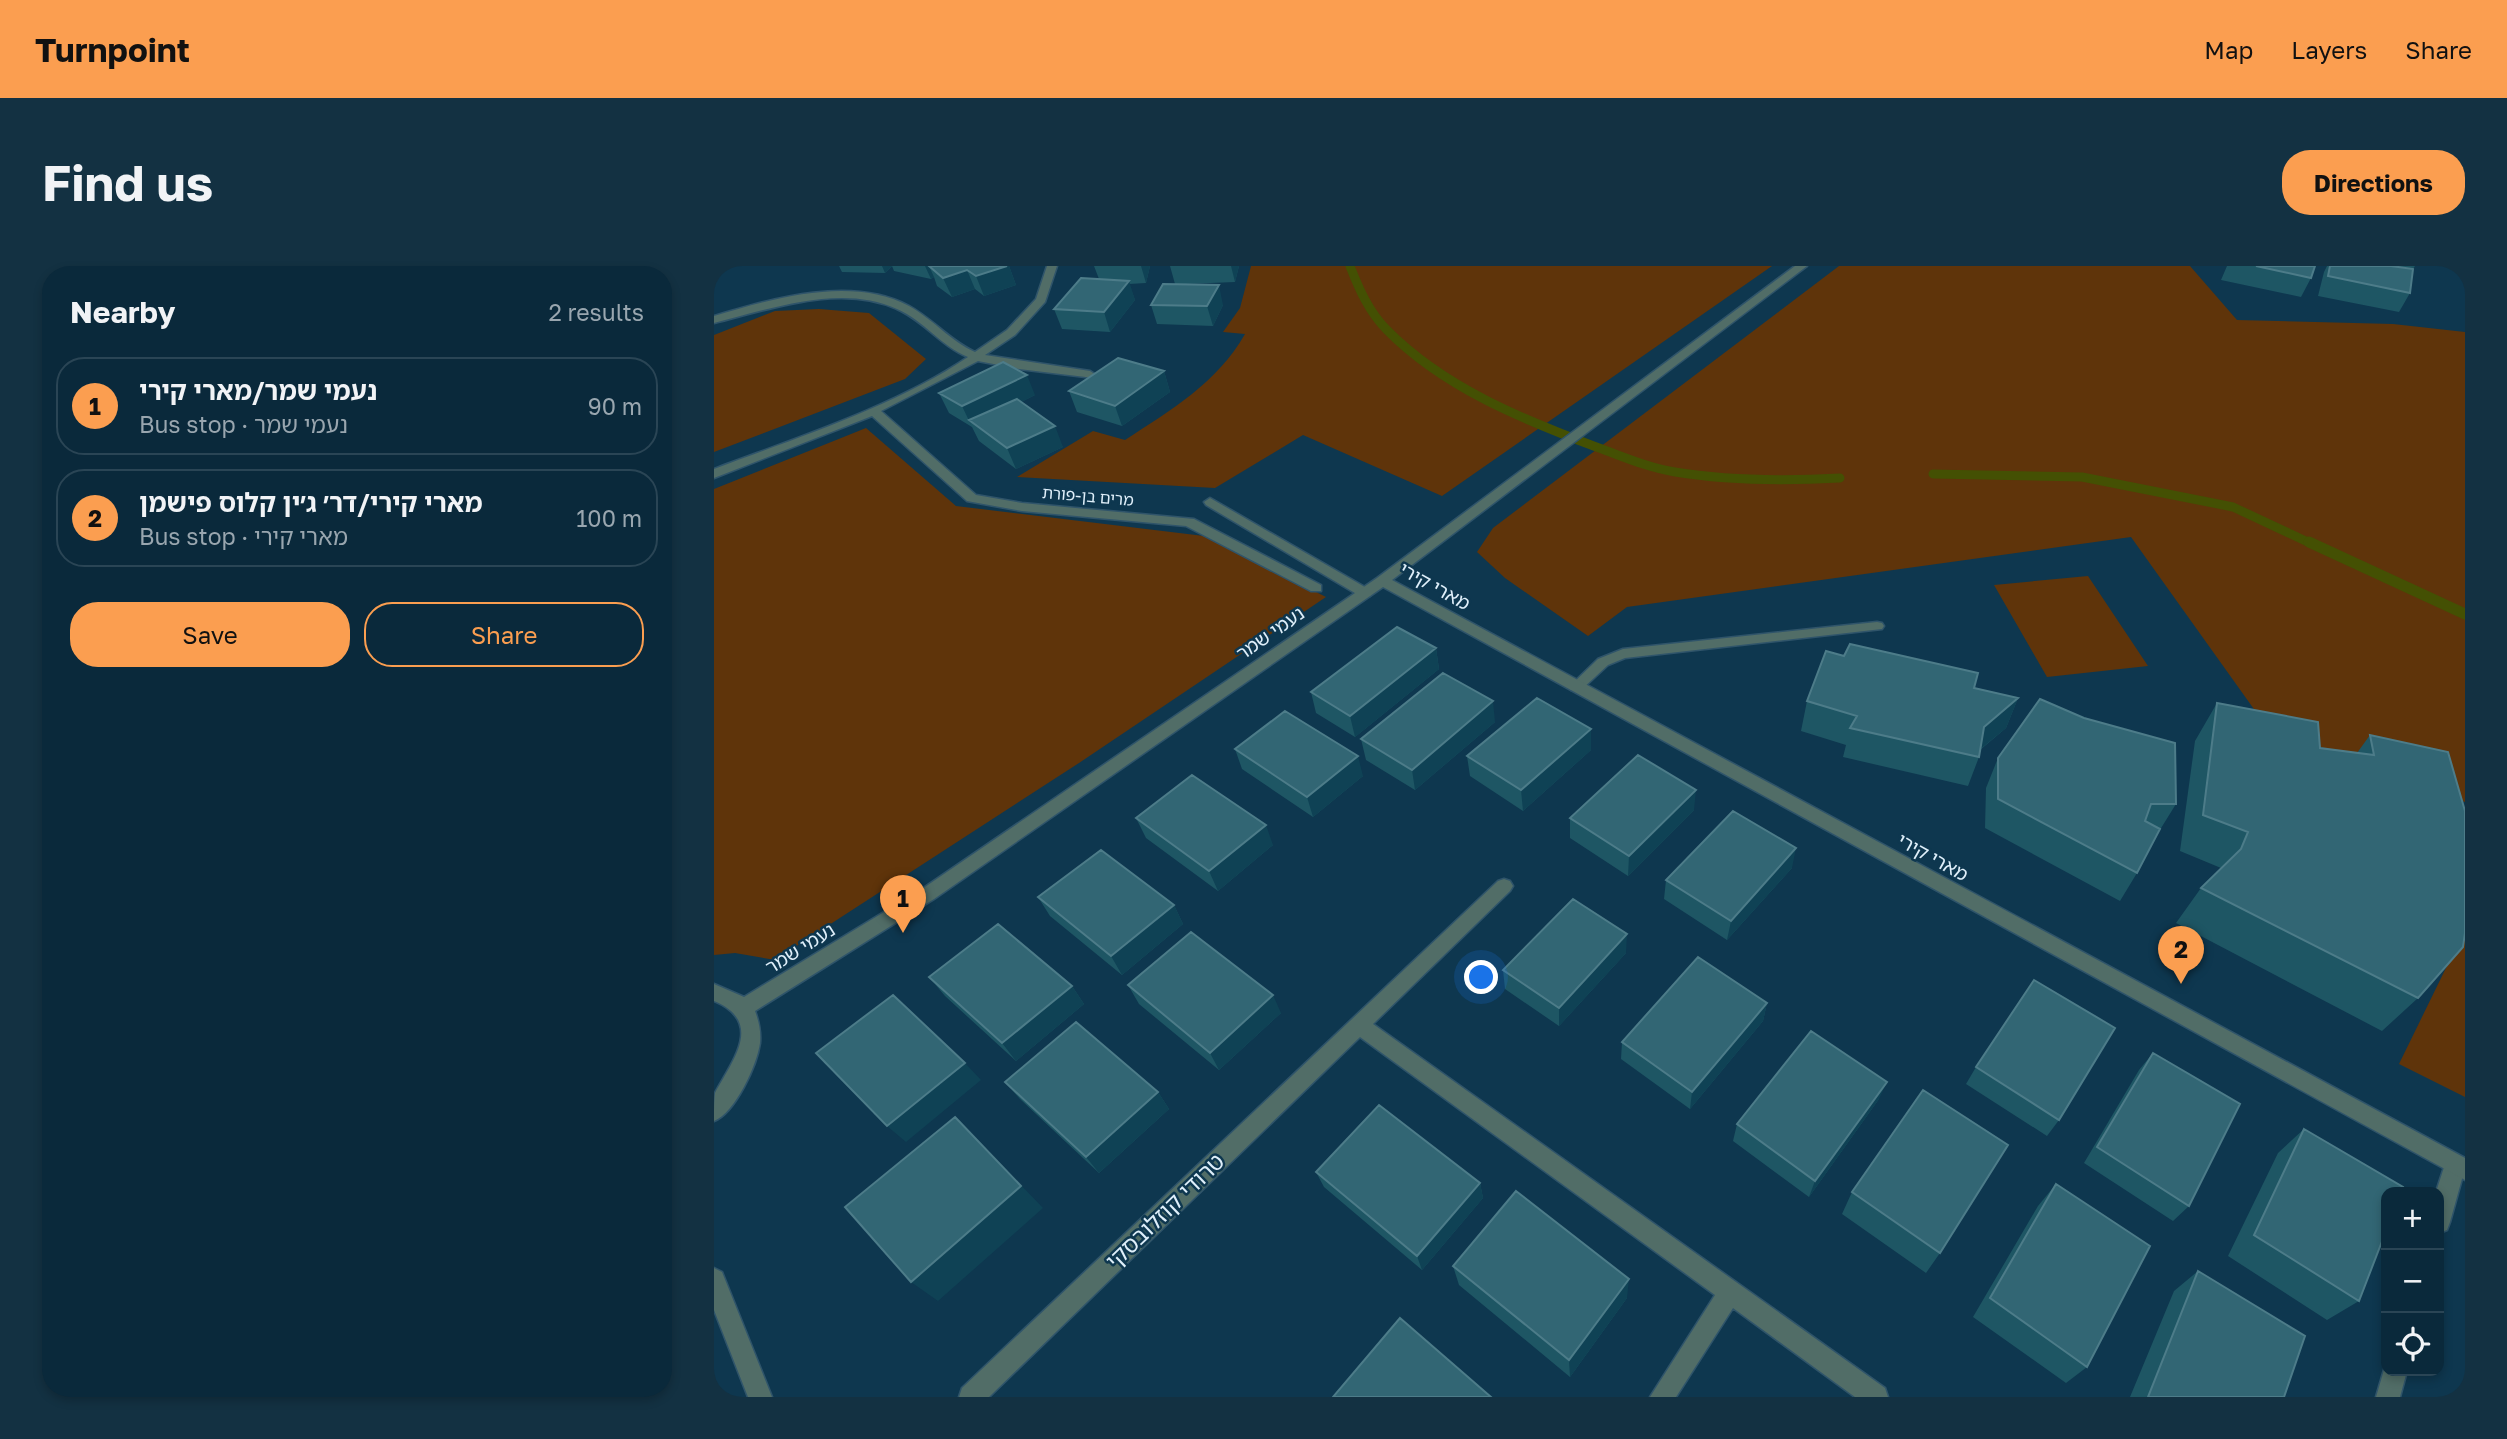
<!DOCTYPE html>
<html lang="en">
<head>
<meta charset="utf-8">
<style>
  body { margin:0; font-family:"Golos Text","Noto Sans Hebrew",sans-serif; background:#133142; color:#f1f3f6 }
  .controls { position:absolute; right:21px; bottom:21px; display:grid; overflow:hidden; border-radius:14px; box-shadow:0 4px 10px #0003 }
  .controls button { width:63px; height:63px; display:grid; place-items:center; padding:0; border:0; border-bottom:2px solid #2a4555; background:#0a293b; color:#f1f3f6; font:35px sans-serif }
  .you { position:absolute; left:768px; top:712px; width:24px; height:24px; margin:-18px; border:5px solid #fff; border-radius:50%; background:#1a73e8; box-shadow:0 0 0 10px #1a73e833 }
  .badge { display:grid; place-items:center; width:46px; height:46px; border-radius:50%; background:#fb9e50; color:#111; font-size:23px; font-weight:700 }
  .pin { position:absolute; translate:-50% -58px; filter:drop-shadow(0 2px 4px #0008) }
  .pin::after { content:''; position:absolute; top:37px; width:24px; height:21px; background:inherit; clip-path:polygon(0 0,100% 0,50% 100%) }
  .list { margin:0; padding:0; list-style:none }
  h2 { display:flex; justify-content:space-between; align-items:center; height:91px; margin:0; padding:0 28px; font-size:30px }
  h2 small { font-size:23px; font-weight:400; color:#99a6af }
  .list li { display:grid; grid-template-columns:46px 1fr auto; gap:21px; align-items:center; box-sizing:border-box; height:98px; margin:0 14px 14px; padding:0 14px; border:2px solid #2a4555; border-radius:28px }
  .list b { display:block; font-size:26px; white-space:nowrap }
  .list p { margin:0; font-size:23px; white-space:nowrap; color:#99a6af }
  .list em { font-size:23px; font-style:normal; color:#99a6af }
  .actions { display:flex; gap:14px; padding:21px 28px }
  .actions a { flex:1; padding:16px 0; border:2px solid #fb9e50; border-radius:28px; text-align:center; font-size:24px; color:#fb9e50 }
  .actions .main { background:#fb9e50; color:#111 }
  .icon { flex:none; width:38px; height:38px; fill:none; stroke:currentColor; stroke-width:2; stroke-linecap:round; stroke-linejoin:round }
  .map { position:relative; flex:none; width:1751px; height:1131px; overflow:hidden; border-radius:28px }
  header { display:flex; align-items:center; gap:42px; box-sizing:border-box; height:98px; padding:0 35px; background:#fb9e50; color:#111 }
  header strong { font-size:33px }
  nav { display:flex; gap:38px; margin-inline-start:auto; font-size:24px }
  .intro { display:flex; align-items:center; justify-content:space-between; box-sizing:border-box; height:168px; padding:0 42px }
  h1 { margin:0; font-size:49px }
  .button { padding:18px 32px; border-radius:28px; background:#fb9e50; color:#111; font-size:24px; font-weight:700 }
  main { display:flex; gap:42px; padding:0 42px }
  aside { flex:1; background:#0a293b; border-radius:28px; box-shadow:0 4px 10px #0003 }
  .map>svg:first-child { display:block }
  .green { fill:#5f340a }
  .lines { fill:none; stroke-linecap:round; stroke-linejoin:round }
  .stream-far1 { stroke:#445003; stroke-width:9 }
  .stream { stroke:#445003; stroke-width:11 }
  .service-casing { stroke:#2f546a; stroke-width:3 }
  .minor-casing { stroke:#2f546a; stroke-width:3 }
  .tertiary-casing { stroke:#2f546a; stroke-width:3 }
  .service { fill:#516d67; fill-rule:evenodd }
  .minor { fill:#516d67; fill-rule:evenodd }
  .tertiary { fill:#516d67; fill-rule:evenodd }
  .wall { fill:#1e5664 }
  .shaded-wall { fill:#0f4255 }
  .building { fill:#326674; stroke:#4d7c89; stroke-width:2 }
  .labels { text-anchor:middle; stroke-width:5; stroke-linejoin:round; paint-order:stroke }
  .far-street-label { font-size:16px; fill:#dfeffa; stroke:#0e374f }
  .street-label { font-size:19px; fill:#dfeffa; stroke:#0e374f }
  .near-street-label { font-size:23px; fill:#dfeffa; stroke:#0e374f }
</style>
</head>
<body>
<header>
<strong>Turnpoint</strong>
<nav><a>Map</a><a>Layers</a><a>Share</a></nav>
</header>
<div class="intro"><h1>Find us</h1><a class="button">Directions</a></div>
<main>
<aside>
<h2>Nearby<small>2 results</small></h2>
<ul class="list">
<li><span class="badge">1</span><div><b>נעמי שמר/מארי קירי</b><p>Bus stop · נעמי שמר</p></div><em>90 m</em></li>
<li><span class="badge">2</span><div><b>מארי קירי/דר׳ ג׳ין קלוס פישמן</b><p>Bus stop · מארי קירי</p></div><em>100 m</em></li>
</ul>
<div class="actions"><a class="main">Save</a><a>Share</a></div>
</aside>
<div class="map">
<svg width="1751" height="1131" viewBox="0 0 1751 1131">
  <rect width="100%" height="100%" fill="#0e374f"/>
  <path class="green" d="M537,0H1058L728,230L589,169L501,222L303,211L379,165L411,174C457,144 503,117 531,68L509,66L526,42Z
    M1125,0H1476L1523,54L1679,58L1751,66V536L1552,460L1417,271L913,341L874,370L791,312L763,286L779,262Z
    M105,43L155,47L212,93L191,113L0,186V69L61,45Z
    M152,162L242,240L490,270L612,331L365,497L61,694L21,687L0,689V223Z
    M1374,310L1434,400L1333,411L1280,319Z
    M1751,663V831L1685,798Z"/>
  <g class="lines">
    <path class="stream-far1" d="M636,0C645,23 655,46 673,64C730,122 810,154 885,182C910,191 935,202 961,206C1016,215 1071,215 1126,212
      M1219,208L1368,211L1519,241L1598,278"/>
    <path class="stream" d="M1595,276L1751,348"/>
    <defs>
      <path id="service" d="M496,232L656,324L658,327L656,330H646L492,239L490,236Z
        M1163,356L1168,357L1170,360L1168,363L911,392L894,399L867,424H857L855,421L884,393L909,383Z"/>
      <path id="minor" d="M333,0H343L331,36L301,69L271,89L376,105L382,109L380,112L305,103L264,95L167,145L262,229L308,237L480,253L607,319V325H597L472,260L308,245L253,235L158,150L0,212V203C82,172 182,140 254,91C227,80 209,54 183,43C127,17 56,43 0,57V50C58,33 137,9 195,40C219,53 236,75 261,86L293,64L322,33Z
        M790,613L796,615L799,620L796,625L659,758L1171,1122L1174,1131H1141L1019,1042L962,1131H936L1001,1029L646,771L275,1131H245L248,1122L784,615Z
        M1741,889L1749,892L1751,902L1736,956L1733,964L1725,967V926H1722L1733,892Z
        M0,1002L8,1006L58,1131H34L0,1044Z
        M1672,1097V1105H1693L1686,1131H1662Z"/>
      <path id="tertiary" d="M1081,0H1093L678,314L1751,892V914L669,321L220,633L41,745C45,756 47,765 46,777C43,799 21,847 0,855C0,847 0,834 1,827C18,795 51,756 0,735V718L30,731L208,623L663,312Z"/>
    </defs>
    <use href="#service" class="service-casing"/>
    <use href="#minor" class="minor-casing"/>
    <use href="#tertiary" class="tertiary-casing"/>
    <use href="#service" class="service"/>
    <use href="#minor" class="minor"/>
    <use href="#tertiary" class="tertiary"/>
  </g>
  <path class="wall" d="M125,0H295L302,19L270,30L261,23L238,31L223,20L220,11L217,13L180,5L178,0L171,7L128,6Z
    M380,0H436L432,17L415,18L421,34L396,66L348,63L340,43L385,13Z
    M456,0H525L521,16L472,18L509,39L499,60L443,58L437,39L461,18Z
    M1513,0H1601L1597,12L1587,31L1507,14Z
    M1613,0H1701L1699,3L1696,27L1685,46L1604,30L1610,6Z
    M450,105L456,126L408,160L363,146L355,125Z
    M225,127L321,129L307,136L349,181L302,203L265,175L258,161L235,147Z
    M722,382L725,403L641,471L602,447L597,426Z
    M1130,390L1304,432L1292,462L1266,484L1265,491L1254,520L1129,491L1132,479L1087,465L1093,435Z
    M1503,437L1606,482L1643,487L1656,469L1704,732L1668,765L1462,657L1487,622L1507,602L1466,585L1481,475Z
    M781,456L701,524L652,494L647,473Z
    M521,483L649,510L599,551L528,503Z
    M877,484L809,545L756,510L753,490Z
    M1284,492L1462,538L1444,567L1423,607L1406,635L1271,562L1272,522Z
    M980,544L914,610L856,572V552Z
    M422,552L559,579L504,625L432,572Z
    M1078,602L1013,674L950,633L952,614Z
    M324,631L460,639L469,658L408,709L336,650Z
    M912,687L845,760L791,723L789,704Z
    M215,711L358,720L370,738L302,795L231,730Z
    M414,719L567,747L505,804L425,738Z
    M1053,737L1049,755L976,843L907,793L908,776Z
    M1439,787L1475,940L1459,955L1370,897L1425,804Z
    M1262,801L1345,854L1333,870L1252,818Z
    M291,816L444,826L455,843L385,907L306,833Z
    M1165,833L1095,931L1019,875L1023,858Z
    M1590,863L1645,1035L1613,1054L1514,990L1564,887Z
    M602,906L766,917L769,932L708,1004L610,921Z
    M1342,918L1373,1101L1352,1117L1259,1051L1324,940Z
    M1138,926L1226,987L1212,1007L1128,948Z
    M739,1000L913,1032L856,1111L745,1019Z
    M1484,1005L1570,1131H1416L1460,1025Z"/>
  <path class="shaded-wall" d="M168,0H178L171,7Z
    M211,0H236H215L220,11L217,13Z
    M293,0H295L302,19L270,30L262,10Z
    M427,0H436L432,17Z
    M517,0H525L521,16Z
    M253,4L261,23L238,31L229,12Z
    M415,15L421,34L396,66L390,46Z
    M505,19L509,39L499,60L493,40Z
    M450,105L456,126L408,160L401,140Z
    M313,109L321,129L262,159L255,154L258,161L248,140Z
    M341,160L349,181L302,203L293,182Z
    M722,382L725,403L641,471L636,450Z
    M1304,432L1292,462L1258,490L1270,461Z
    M779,435L781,456L701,524L698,504Z
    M877,463V484L809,545L807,524Z
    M644,490L649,510L599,551L593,531Z
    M982,524L980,544L914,610L915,590Z
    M552,559L559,579L504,625L495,605Z
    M1082,582L1078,602L1013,674L1017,655Z
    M460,639L469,658L408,709L397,690Z
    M913,668L912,687L845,760V742Z
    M358,720L370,738L302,795L288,777Z
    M559,729L567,747L505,804L496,787Z
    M1053,737L1049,755L976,843L978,826Z
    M251,797L267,814L192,876L173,860Z
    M1173,816L1165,833L1095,931L1101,915Z
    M444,826L455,843L385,907L372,891Z
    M241,851L329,942L224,1035L197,1016Z
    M766,917L769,932L708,1004L703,990Z
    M915,1013L913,1032L856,1111L855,1094Z"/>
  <path class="building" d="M215,0H293L262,10L253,4L229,12Z
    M1542,0H1601L1597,12Z
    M1616,0H1677L1699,3L1696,27L1614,10Z
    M367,12L415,15L390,46L340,43Z
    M449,18L505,19L493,40L437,39Z
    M404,92L450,105L401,140L355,125Z
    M289,96L313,109L248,140L225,127Z
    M303,133L341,160L293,182L255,154Z
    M683,361L722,382L636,450L597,426Z
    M1136,378L1264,407L1260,422L1304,432L1270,461L1265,491L1136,462L1143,450L1093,435L1112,385L1130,390Z
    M729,407L779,435L698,504L647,473Z
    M823,432L877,463L807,524L753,490Z
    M1326,433L1370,452L1461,477L1462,538H1437L1431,555L1446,563L1423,607L1284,533V492Z
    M1503,437L1604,456L1606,482L1660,489L1656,469L1734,486L1751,545V667L1749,681L1704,732L1487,622L1527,583L1534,566L1489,549Z
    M571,445L644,490L593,531L521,483Z
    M924,489L982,524L915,590L856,552Z
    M478,509L552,559L495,605L422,552Z
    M1019,545L1082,582L1017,655L952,614Z
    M387,584L460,639L397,690L324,631Z
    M859,633L913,668L845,742L789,704Z
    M284,658L358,720L288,777L215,711Z
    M477,666L559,729L496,787L414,719Z
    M984,691L1053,737L978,826L908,776Z
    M1320,714L1401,762L1345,854L1262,801Z
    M179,729L251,797L173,860L102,787Z
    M362,756L444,826L372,891L291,816Z
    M1097,765L1173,816L1101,915L1023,858Z
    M1439,787L1526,838L1475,940L1383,881Z
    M1209,824L1294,879L1226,987L1138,926Z
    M665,839L766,917L703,990L602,906Z
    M241,851L307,920L197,1016L131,941Z
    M1590,863L1689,921L1687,926H1672V965L1645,1035L1540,969Z
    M1342,918L1436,980L1373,1101L1276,1032Z
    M802,925L915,1013L855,1094L739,1000Z
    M1484,1005L1591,1070L1570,1131H1434Z
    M686,1052L777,1131H619Z"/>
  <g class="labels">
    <g class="far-street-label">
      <text transform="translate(374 230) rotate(5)" y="6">מרים בן-פורת</text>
    </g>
    <g class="street-label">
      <text transform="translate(721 320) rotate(29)" y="7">מארי קירי</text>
      <text transform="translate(556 367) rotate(-35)" y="7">נעמי שמר</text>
      <text transform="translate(1219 591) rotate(29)" y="7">מארי קירי</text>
      <text transform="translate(86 682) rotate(-32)" y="7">נעמי שמר</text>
    </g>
    <g class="near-street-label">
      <text transform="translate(451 945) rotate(-44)" y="8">טרודי קוזלובסקי</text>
    </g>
  </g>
</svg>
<div class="controls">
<button>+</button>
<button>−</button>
<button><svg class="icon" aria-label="locate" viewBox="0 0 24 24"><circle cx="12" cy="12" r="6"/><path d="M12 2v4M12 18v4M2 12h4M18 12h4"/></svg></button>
</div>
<div class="you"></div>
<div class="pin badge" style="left:189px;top:667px">1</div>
<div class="pin badge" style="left:1467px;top:718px">2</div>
</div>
</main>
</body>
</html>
